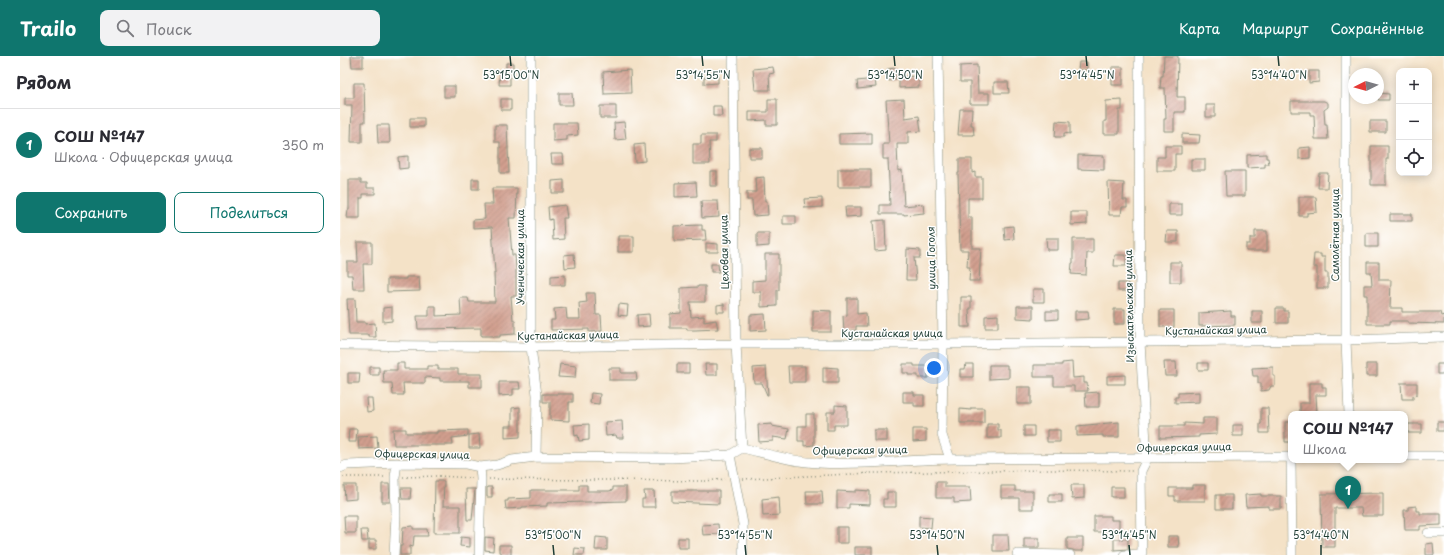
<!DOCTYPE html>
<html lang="ru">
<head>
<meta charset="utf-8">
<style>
  body { margin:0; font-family:"Playpen Sans",sans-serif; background:#f2f2f3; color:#2b2b33 }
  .controls { position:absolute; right:12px; top:12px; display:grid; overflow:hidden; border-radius:8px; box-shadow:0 2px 10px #0003 }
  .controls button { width:36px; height:36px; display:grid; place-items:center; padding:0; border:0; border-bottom:1px solid #e1e1e2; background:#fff; color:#2b2b33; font:20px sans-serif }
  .compass { position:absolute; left:1008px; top:12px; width:36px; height:36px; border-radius:50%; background:#fff; box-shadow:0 2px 10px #0003; rotate:265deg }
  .you { position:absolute; left:594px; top:312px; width:14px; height:14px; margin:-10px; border:3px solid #fff; border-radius:50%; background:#1a73e8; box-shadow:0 0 0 6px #1a73e833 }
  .badge { display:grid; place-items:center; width:26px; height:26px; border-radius:50%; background:#0f766e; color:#fff; font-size:13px; font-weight:700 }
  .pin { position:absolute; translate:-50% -33px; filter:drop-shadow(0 1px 2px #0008) }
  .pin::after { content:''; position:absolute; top:21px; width:14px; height:12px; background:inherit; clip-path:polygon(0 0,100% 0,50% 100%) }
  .popup { position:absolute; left:948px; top:355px; width:120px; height:52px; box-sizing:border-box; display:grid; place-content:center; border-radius:8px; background:#fff; filter:drop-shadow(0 1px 3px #0005); font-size:13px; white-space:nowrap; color:#7c7c81 }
  .popup b { font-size:15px; color:#2b2b33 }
  .popup::after { content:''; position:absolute; left:50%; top:100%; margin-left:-8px; border:8px solid transparent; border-top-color:#fff }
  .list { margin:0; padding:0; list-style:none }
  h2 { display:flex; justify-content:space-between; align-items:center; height:52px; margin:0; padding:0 16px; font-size:17px }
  h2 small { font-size:13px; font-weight:400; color:#7c7c81 }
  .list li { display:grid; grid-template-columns:26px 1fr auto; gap:12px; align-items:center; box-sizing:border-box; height:72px; padding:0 16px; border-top:1px solid #e1e1e2 }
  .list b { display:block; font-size:15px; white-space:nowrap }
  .list p { margin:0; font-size:13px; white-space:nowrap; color:#7c7c81 }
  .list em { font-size:13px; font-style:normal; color:#7c7c81 }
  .actions { display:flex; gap:8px; padding:12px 16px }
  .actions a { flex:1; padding:9px 0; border:1px solid #0f766e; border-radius:8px; text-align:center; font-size:14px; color:#0f766e }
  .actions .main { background:#0f766e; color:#fff }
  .icon { flex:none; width:22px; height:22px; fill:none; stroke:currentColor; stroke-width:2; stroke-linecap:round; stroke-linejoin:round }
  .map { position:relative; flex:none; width:1104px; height:499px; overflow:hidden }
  header { display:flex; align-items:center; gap:24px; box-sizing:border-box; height:56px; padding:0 20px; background:#0f766e; color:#fff }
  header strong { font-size:19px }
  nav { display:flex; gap:22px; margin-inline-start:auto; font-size:14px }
  .search { width:280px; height:36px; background:#f2f2f3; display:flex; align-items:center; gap:10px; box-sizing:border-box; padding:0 14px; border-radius:8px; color:#7c7c81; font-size:15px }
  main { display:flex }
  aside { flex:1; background:#fff }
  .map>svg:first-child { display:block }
  .building { fill:url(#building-hatch) }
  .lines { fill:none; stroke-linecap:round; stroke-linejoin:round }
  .minor-casing { stroke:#8a907e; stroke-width:10 }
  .path { stroke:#8a907e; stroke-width:1.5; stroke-dasharray:1 3; stroke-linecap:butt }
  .minor { stroke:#fff; stroke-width:9 }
  .ticks { fill:none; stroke:#1f3d34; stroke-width:1.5 }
  .labels { text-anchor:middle; stroke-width:3; stroke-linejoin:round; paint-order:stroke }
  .street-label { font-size:10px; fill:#1f3d34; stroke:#fff }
  .ticks-label { font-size:10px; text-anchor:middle; fill:#1f3d34; stroke:#fff; stroke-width:3; stroke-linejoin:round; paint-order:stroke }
</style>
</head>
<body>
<header>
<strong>Trailo</strong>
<div class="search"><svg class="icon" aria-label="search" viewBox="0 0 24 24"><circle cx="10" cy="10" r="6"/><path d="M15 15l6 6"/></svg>Поиск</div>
<nav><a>Карта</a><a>Маршрут</a><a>Сохранённые</a></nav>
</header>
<main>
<aside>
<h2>Рядом<small></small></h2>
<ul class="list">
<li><span class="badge">1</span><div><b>СОШ №147</b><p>Школа · Офицерская улица</p></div><em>350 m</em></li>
</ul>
<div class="actions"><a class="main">Сохранить</a><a>Поделиться</a></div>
</aside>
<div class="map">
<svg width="1104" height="499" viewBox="0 0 1104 499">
  <defs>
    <pattern id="building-hatch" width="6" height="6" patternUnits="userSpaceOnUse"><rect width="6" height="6" fill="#d19f8e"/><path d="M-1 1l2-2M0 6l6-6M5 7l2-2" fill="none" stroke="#a98375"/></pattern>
  </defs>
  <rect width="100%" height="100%" fill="#fff"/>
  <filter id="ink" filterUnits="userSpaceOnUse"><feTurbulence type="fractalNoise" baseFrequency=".025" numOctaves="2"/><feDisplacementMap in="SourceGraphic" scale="8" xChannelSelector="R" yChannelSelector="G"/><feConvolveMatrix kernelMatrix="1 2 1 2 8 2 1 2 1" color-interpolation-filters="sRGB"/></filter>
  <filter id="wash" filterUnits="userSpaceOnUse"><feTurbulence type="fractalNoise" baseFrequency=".012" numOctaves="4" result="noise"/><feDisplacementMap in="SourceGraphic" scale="16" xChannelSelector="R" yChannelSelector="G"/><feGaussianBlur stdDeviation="0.9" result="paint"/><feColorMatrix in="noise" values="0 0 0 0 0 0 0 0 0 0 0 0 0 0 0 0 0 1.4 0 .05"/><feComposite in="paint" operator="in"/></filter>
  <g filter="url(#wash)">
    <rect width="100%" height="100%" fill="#f4e2c7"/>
    <g id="blocks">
      <path class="building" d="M11,0H23V11H12Z
        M824,0H838L837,41H845V56H834V75H824V63H826L825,32H820L821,20H823Z
        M739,6H747V14H738Z
        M166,7H173V14H166Z
        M637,9L638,37H649V48H630V26H620V10Z
        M433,11L434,17L429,18L430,34H415L413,13Z
        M772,11H783V29H772Z
        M555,12L556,24L549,25L547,13Z
        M290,14L291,37L264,38L263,16Z
        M969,15H979V26L969,27Z
        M160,18H170V29H159Z
        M378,20V27L364,28V21Z
        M579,20V31L559,32V21Z
        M535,23L536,31L518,33L517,25Z
        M654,26H668L669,37H654Z
        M14,27H24L25,66H22V86H11L12,49H5V42H14Z
        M104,30H115V41H104Z
        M219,37H232L233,49H219Z
        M1038,37L1049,38V44H1038Z
        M161,43H171V54H161Z
        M428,43H437V69H426V64L409,65V56H428Z
        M564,43L565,62L579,60L581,75L568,76V88H557L558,115L562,114L564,150L583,148L584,157L564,159V158H540V149H550L548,103H543V88H549L546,44Z
        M782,44V54H779V78H764V65H766V45Z
        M951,45H984L988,47V51L984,54L985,69H987L988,83H975L974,59H970V56H951Z
        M866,49H875V61H866Z
        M260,50H276V62H260Z
        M373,50H381L382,60H373Z
        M620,53H632L631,69H633L634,79H618Z
        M70,62H84V71H70Z
        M716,65L730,66V78L724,77V81H715Z
        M1030,65H1046V76H1030Z
        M284,66L286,83L275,84L274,67Z
        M213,67H237L238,79L227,80V84L213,85Z
        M37,69H49L50,87H38Z
        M155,69H167L169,117H160V86H155Z
        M532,77V88H499V78Z
        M842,78L860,79L859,87H842Z
        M361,79H376V86H369L370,108H353V88H361Z
        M304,88L305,105L295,106L294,89Z
        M825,90H841V98H835V115H817V101H825Z
        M1031,90H1048V103H1046V129H1031Z
        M970,91V102L959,103V92Z
        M409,92H422V102H409Z
        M211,98H223L224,108H212Z
        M926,98V102H928L929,108H925V111L907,112V99Z
        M738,99L764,100V114L738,113Z
        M68,100V112L59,113L58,101Z
        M619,103H632V117L635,116V121H642V142H628V161H632V192H641L639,225H629L630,211H627L628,194H620L618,117H619Z
        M851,103H865V114H851Z
        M498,113H531V131H498Z
        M370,115H377V130H370Z
        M885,115H905V140H886Z
        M979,117H988L987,132H978Z
        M424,121L425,145H427L428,159L413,160L412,144H407V136H416L415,122Z
        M132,123H139V133H132Z
        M9,124H21V127H27V132H35V138H23V142H20V162H7L8,154H9Z
        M224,124V137H212V125Z
        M356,126L357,140L335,141V127Z
        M768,126L784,127L783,144H787V151H782L781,159H769Z
        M152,132H177L176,162H169L172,199H175L176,213V240H171L173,264H175V278L160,279V281H153V280H141V272L78,273L77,260H89V250H96V260L121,259L120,242H128L129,246H155L154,217H155L152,171L133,172V164L145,163L144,148H153Z
        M959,141H976L977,156L967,157V160H959Z
        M482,142V151L465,152L464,143Z
        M361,145H378L379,161L362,162Z
        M829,148H842V159H829Z
        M225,149L227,162H223L224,183L213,184L212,163L209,164L208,151Z
        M505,151H521V160L506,161Z
        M731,156H747V168L731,169Z
        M1050,158H1072V165H1050Z
        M443,160H456V168H443Z
        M545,164L546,194L535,195L533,165Z
        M362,169V174H365L366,184L334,185V170Z
        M673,170L674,183L665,184L664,171Z
        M827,175H838V186H826Z
        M915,175H927V195H906V188H910V182H915Z
        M417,177H429V190L417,191Z
        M1026,177H1038V191H1026Z
        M278,180H294V196H278Z
        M706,182H718V194H707Z
        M733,183H753V197H747L746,219L731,218L732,207H733Z
        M17,186H32V208H23L24,233H13L12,219H7V206H18Z
        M366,187L378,188V196H366Z
        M567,193L580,194V202H574L576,224H566Z
        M234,198L235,211L225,212L224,199Z
        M425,198H439V234H437V250L421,251V236H412V225L425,224Z
        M974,198H981V201H985V217H988V232H977V211H973Z
        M775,199H786V210H774Z
        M830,206H841V226H830Z
        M1027,206H1039V224H1051L1050,252H1062V256H1100L1101,260L1104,259V268L1068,267V265H1050V268H1027V239H1024V229H1032L1031,216H1027Z
        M371,208H378L379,216H371Z
        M225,219V229H211V220Z
        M66,221H79L80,235L47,236V223H66Z
        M778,227H788V235H778Z
        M358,230H365V246H350L351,261L364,260V266L376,264L378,273L355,274H347V272H330V258L341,257V232L358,231Z
        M693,233H704V246H693Z
        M246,237H255L256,259H261L262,275L249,276V273L211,274V264H215L214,253L226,252L227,263H240L239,247L247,246Z
        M621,241H631V253H629L630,271H621Z
        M507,242H517V258L526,257L527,270H516V274L504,276L503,260L507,259Z
        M7,243H15L16,266H25V268L35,267L36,281H29V279H9Z
        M279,248L288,249L287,260L278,259Z
        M384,248V256H377V249Z
        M677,250H693V263L677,262Z
        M52,251V265L43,266V252Z
        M936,252H944V255H948V267H936Z
        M774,253H785V268H774Z
        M473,254L491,255V276H473Z
        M820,254H834V271H820Z
        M706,255H718V263L706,264Z
        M735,255H748L749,263L735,264Z
        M891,255V260H895V269L859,270V257Z
        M912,255H922V267H912Z
        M309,258L310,270L298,271L297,259Z
        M425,258L426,274L410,275V259Z
        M658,259V272H645V260Z
        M732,306L733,322L744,321V327H747L748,335H734V330H714V321H694V309H722V307Z
        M824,306H836L837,320H825Z
        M57,307H64V313H87V310H98V313H118V318H142V331H129V325H100V322L85,321V327H63L64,339H53L52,327H44L43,314H57Z
        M858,307H868V314H858Z
        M220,308L236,310L235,322L218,321Z
        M337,308H349V317H337Z
        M365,308H377V319H366Z
        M563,308H574V310H588V322H578V319H568V317H563Z
        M626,308H633V321H620V313H625Z
        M1026,308H1037V320H1026Z
        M1097,308H1104V318H1097Z
        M649,309H667V313H669V322L649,323Z
        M448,310H465V326H449Z
        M30,311H39V319H30Z
        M426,311L428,339H427L422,327H414L413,312Z
        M483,311L498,312V327H483Z
        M933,311V320H935V330H931L929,334L921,335V327H918V320H913L912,312Z
        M269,312H281V317H296L297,324H269Z
        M8,317H20L19,327H8Z
        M785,319V328H767V320Z
        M159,326H179L180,333H173V339L159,340Z
        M969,327H982V331H986V339H976L977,358H960V347H969Z
        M1061,327H1077V339L1073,340V343H1062Z
        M677,331H691V348H677Z
        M563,336H574V339H584V350H574V346H563Z
        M759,336V351H746L745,337Z
        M859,336V346L835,347V341H838V337Z
        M251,337L260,338L259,348L250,347Z
        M203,338H233V346H229V365L210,364V346H203Z
        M26,342H32L33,355L27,356Z
        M495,349L507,350V369H494V374H487V356H495Z
        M180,351V381L165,382V370H172V352Z
        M631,352H644V367H620V353L631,354Z
        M921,352H928L929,377H920V368H921Z
        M466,358H474V389L464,390V385H458V370H466Z
        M863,362H877V378L859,379V381L820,382V370H844V367L863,368Z
        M282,365L283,382H277L276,379L266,380L265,366Z
        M779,366V381H763V379L737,380V370Z
        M945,366H951V386H945Z
        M1097,366H1104V375H1097Z
        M249,368V384L239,385L238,379L235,380L234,369Z
        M432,368V370L449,373L447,383L433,381V385L419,386L418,369Z
        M647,368H658V374H661V382H647Z
        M1068,368H1082V377H1068Z
        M893,369H903V380H893Z
        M684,370H694V380H684Z
        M9,373H17L16,386H8Z
        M53,373H66V377H97V375L128,374V380L112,382L113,389H54Z
        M573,373H586V385L573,386Z
        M534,374H547V385H534Z
        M707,374H720V386H707Z
        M139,378L140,392H129V379Z
        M37,380L38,392L19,393L18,381Z
        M95,425H104L103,450H120V477H94Z
        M596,426H605V431H630L631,446L614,447V442H596Z
        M42,428H49L50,446H42Z
        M4,429H16V443L5,444Z
        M239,429H247V435H269L273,434V431H286V445L207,447V450L182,451V452L166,453L165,445H168V443L191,442V434H239Z
        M731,429H744V442L732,443Z
        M852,429H865V445H835V440H829V432H852Z
        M661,430H675V435H693V453H679V442H661Z
        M147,431H152V441H147Z
        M771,431H784V441H771Z
        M61,432H71L70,443H62Z
        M126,433H135L132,464H127Z
        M516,434L530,435V449L509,448V452H497V435L516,436Z
        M304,435H314L315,451H302V443H305Z
        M332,435H379V448L332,446Z
        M466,435H482L483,448H467Z
        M547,436H556V451H543V443H547Z
        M1043,437V460H1022L1021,452H995V491H982L981,438Z
        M709,438H722V446H709Z
        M921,438V440H941V453H929V450L906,451L905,439Z
        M876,439H892V453H876Z
        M439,441L440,459L423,460L422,443Z
        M1076,450V455H1080V458H1101V469L1080,470V474H1065L1064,454H1068V451Z
        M4,460H16V477H5Z
        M579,460L592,461L591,472L579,471Z
        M754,460H771V464H779V476H754Z
        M378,468L379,478L363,479L362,469Z
        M73,470V473H87L88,480H74L73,491L70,490V499H60V490H62L63,471Z
        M497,471H508V487H497Z
        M21,474H27L28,485H22Z
        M653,479H668L669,495H653Z
        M828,480H838L839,491H828Z
        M121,481L130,482V491L120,490Z
        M145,481L154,482L153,495L145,494Z
        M256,481L267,482V494H255Z
        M338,482H348V492H338Z
        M684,482H699V492H684Z
        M727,482H743V495H735L733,494L727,493Z
        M774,483H788V493L774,494Z
        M29,484H36V493H29Z
        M1093,487L1094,499H1086V488Z
        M159,489H171V499H161V496H159Z
        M515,491H532V499H515Z
        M235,492L245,493L244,499H234Z"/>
    </g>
  </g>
  <g filter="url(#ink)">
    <use href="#blocks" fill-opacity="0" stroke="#8a907e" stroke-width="1"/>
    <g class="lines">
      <defs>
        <path id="minor" d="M191,0V291L197,339L196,401
          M393,0L396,288L402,392
          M598,0L603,288L602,379L610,403
          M799,0L800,286L807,403L801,415L802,499
          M1006,0V284L1009,358
          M0,289L191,291L396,288H603L1006,284L1104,281
          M390,399L403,468V499
          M1065,400H1104
          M951,404L952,499
          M0,412L7,409L57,407L126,408L140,411L157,409L172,404L196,401L332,402L390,399L402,392C428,398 453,406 479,407C524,410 570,403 615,403C727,403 839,402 951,401
          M1088,477H1104
          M677,498L730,499
          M54,499L56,459L55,421L57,407
          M139,499L141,423L140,411
          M784,499L802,498"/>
      </defs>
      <use href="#minor" class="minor-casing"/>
      <path class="path" d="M3,421H47
        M63,421L98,420L133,422
        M149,423L365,425L385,423
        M403,423L533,417L708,414L793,415"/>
      <use href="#minor" class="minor"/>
    </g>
  </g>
  <path class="ticks" d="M170,0L171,10M362,0L363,10M554,0L555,10M746,0L747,10M938,0L939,10M213,489L214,499M405,489L406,499M597,489L598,499M789,489L790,499M981,489V499"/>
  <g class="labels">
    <g class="street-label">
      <text transform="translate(995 179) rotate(-90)" y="4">Самолётная улица</text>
      <text transform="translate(384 196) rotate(-91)" y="4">Цеховая улица</text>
      <text transform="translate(180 201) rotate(-90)" y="4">Ученическая улица</text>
      <text transform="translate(591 202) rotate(-91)" y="4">улица Гоголя</text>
      <text transform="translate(789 250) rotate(-91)" y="4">Изыскательская улица</text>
      <text transform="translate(876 274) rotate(-1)" y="4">Кустанайская улица</text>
      <text x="552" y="281">Кустанайская улица</text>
      <text transform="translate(228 279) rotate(-1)" y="4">Кустанайская улица</text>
      <text transform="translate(844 391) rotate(-1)" y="4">Офицерская улица</text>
      <text transform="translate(520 394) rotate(-1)" y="4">Офицерская улица</text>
      <text transform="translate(82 398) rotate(1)" y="4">Офицерская улица</text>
    </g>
  </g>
  <g class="ticks-label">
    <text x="171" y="23">53°15'00"N</text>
    <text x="363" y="23">53°14'55"N</text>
    <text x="555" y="23">53°14'50"N</text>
    <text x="747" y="23">53°14'45"N</text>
    <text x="939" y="23">53°14'40"N</text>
    <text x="213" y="483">53°15'00"N</text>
    <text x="405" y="483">53°14'55"N</text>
    <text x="597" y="483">53°14'50"N</text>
    <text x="789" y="483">53°14'45"N</text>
    <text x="981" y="483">53°14'40"N</text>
  </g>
</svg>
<div class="controls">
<button>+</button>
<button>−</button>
<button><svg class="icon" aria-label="locate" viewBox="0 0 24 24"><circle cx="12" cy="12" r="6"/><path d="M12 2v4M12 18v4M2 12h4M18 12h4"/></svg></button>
</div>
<svg class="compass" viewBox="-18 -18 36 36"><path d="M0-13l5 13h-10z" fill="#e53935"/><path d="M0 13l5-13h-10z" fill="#7c7c81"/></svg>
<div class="you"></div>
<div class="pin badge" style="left:1008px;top:453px">1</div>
<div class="popup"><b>СОШ №147</b>Школа</div>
</div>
</main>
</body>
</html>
